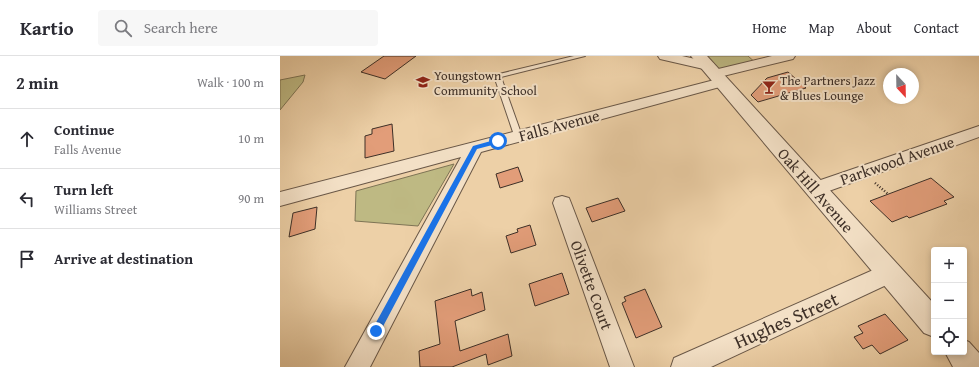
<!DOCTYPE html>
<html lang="en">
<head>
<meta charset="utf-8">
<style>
  body { margin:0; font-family:"Gentium Book Plus",serif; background:#f7f7f7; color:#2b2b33 }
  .controls { position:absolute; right:12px; bottom:12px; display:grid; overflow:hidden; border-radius:4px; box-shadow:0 2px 6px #0003 }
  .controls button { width:36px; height:36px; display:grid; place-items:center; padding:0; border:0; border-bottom:1px solid #e1e1e2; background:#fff; color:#2b2b33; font:20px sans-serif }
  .compass { position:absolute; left:603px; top:12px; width:36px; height:36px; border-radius:50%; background:#fff; box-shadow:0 2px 6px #0003; rotate:158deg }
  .stop { position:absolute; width:12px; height:12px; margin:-9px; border:3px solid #1a73e8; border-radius:50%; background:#fff }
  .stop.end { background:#1a73e8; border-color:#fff; box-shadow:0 1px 4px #0008 }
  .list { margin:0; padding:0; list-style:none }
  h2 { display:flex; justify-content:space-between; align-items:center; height:52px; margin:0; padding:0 16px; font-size:17px }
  h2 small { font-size:13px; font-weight:400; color:#7c7c81 }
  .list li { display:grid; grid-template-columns:26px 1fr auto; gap:12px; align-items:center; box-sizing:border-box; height:60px; padding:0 16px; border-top:1px solid #e1e1e2 }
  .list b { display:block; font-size:15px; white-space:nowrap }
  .list p { margin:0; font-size:13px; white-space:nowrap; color:#7c7c81 }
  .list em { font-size:13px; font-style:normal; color:#7c7c81 }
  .icon { flex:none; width:22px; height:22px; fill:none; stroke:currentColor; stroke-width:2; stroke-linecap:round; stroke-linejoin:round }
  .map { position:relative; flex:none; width:699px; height:311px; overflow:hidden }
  header { display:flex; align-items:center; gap:24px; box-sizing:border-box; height:56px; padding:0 20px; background:#fff; border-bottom:1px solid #e1e1e2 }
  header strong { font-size:19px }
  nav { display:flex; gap:22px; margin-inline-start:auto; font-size:14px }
  .search { width:280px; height:36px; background:#f7f7f7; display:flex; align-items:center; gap:10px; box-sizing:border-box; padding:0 14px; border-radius:4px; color:#7c7c81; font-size:15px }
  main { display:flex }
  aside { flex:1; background:#fff }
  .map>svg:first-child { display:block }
  .green { fill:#beb983; stroke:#7e7455 }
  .building { fill:#e29d79; stroke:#3d2f27 }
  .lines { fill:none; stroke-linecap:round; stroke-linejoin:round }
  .service-casing { stroke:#695747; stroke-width:2 }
  .minor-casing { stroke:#695747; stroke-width:2 }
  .tertiary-casing { stroke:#695747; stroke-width:2 }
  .path { stroke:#3d2f27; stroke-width:2.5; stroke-dasharray:1 2; stroke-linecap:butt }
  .service { fill:#f3e0c6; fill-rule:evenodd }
  .minor { fill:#f3e0c6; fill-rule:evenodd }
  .tertiary { fill:#f3e0c6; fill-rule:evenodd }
  .route { fill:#1a73e8 }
  .labels { text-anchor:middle; stroke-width:4; stroke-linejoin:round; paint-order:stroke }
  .far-poi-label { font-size:13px; fill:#3d2f27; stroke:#f3e0c6; text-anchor:start }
  .street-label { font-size:16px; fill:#3d2f27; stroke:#f3e0c6 }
  .near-street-label { font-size:19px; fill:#3d2f27; stroke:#f3e0c6 }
</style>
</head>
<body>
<header>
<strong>Kartio</strong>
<div class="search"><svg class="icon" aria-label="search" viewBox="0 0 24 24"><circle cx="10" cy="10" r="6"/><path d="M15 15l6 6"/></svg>Search here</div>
<nav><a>Home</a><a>Map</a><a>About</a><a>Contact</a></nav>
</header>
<main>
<aside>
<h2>2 min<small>Walk · 100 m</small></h2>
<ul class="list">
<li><svg class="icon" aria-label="ahead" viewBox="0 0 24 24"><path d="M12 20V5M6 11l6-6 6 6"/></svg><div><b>Continue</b><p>Falls Avenue</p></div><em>10 m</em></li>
<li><svg class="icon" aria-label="left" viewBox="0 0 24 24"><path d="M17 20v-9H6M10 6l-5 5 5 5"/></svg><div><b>Turn left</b><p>Williams Street</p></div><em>90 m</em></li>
<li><svg class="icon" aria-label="arrive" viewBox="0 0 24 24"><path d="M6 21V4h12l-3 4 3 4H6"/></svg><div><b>Arrive at destination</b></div></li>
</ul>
</aside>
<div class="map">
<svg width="699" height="311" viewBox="0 0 699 311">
  <rect width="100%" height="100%" fill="#edd0a7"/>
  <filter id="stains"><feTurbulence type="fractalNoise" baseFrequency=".005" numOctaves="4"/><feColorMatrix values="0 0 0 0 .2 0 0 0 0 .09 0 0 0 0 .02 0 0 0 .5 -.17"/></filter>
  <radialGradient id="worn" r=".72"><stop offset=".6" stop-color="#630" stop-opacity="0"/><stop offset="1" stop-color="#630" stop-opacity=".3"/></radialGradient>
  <path class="green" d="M419,0H468L477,8L435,18Z
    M25,19L23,26L0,54V24Z
    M174,108L138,170L75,165L76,135Z"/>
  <path class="building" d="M104,0H136L105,23L81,16Z
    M508,16L526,32L478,46L471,39L487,22Z
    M112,68L114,95L85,102V80L92,78V73Z
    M238,111L243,125L220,132L216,118Z
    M651,122L674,141L664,145L667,148L640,158L629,162L627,160L612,166L590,145Z
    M338,142L345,155L312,166L306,152Z
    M37,151L35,173L9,181L13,157Z
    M250,169L256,189L231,197L226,180L238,176L237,173Z
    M282,217L289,238L255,250L249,228Z
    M191,233L192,240L202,236L205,254L175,265L180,295L228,278L232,300L208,309L206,298L172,311H140L139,295L160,288L155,245Z
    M365,233L382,271L356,282L342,247L346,245L344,241Z
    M605,258L628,284L600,298L592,289L583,293L574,281L583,277L578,270Z"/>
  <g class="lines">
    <defs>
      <path id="service" d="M294,0H305L221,21L242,80L241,82H235L214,20L215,19Z"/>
      <path id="minor" d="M378,0H402L433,7L435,10L433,13L428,14L380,3Z
        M492,0H515L513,3L435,22L430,21L428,18L430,15Z
        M442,22L447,23L449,26L447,29L201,96L90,311H65L181,101L0,150V136Z
        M699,70V81L535,140L529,138L526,133L529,128Z
        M282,140L289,142L291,147L354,311H330L273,147L275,142Z
        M609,207L617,210L620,217L617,224L431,311H391L394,302Z"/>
      <path id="tertiary" d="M411,0H427L654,248V281L644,277Z
        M684,284L689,286L699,297V311H673L665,296H684Z"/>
    </defs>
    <use href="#service" class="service-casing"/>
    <use href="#minor" class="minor-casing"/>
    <use href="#tertiary" class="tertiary-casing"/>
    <path class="path" d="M595,127L608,138"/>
    <use href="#service" class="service"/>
    <use href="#minor" class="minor"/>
    <use href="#tertiary" class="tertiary"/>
  </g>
  <path class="route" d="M218,83L221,85L220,87L197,93L99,278H93V272L193,90Z"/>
  <defs>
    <symbol id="school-bare" viewBox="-9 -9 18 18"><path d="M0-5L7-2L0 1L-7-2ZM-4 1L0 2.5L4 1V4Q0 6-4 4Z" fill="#8f2418" stroke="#f3e0c6" stroke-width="2.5" paint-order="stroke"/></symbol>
    <symbol id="bar-bare" viewBox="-9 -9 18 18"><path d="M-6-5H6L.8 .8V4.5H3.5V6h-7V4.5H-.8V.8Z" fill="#8f2418" stroke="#f3e0c6" stroke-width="2.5" paint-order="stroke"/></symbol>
  </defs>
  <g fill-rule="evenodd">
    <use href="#school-bare" x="133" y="16" width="20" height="20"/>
    <use href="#bar-bare" x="479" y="21" width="20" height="20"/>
  </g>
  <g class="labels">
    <g class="far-poi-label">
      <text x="154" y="24">Youngstown<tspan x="154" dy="15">Community School</tspan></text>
      <text x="500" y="29">The Partners Jazz<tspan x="500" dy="15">&amp; Blues Lounge</tspan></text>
    </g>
    <g class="street-label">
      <text transform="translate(279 69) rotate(-15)" y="6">Falls Avenue</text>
      <text transform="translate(617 104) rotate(-19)" y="6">Parkwood Avenue</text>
      <text transform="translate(536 134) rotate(49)" y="6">Oak Hill Avenue</text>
      <text transform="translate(312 229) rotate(70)" y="6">Olivette Court</text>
    </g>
    <g class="near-street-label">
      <text transform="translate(506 264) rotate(-24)" y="7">Hughes Street</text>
    </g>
  </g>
  <rect width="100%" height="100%" filter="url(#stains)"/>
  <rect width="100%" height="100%" fill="url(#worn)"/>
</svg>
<div class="controls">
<button>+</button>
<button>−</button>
<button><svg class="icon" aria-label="locate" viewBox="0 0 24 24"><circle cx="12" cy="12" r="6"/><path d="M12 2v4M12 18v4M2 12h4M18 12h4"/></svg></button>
</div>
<svg class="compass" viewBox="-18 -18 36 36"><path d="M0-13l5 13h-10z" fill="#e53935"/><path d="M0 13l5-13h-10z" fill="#7c7c81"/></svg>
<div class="stop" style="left:218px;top:85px"></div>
<div class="stop end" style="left:96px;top:275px"></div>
</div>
</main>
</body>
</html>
